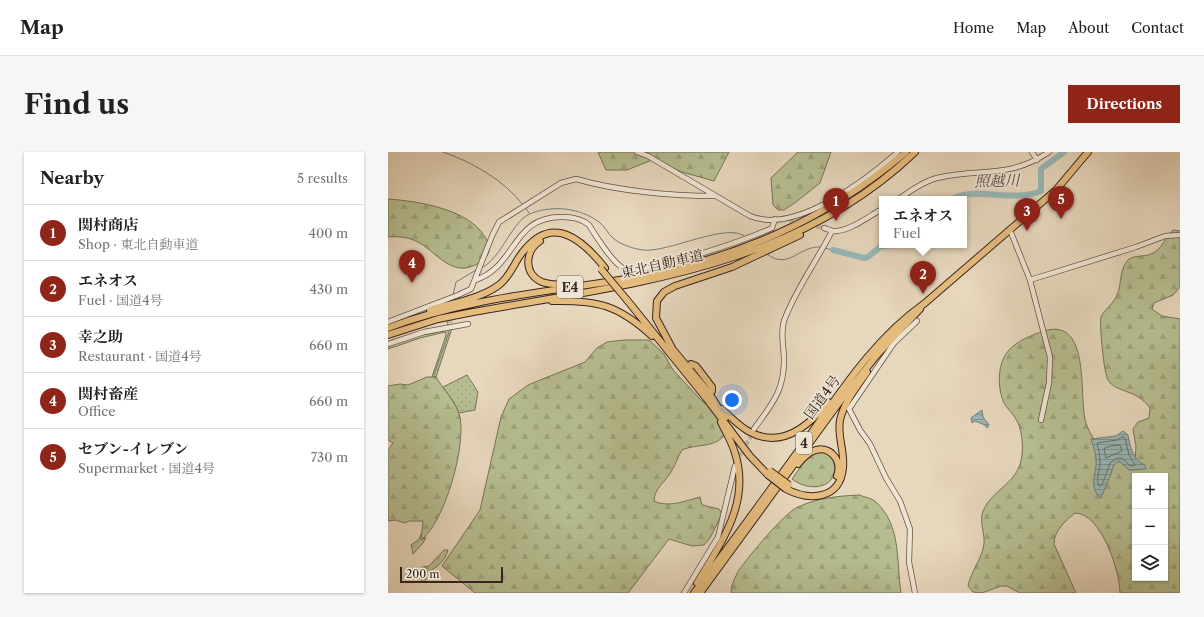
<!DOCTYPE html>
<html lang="en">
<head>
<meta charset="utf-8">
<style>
  body { margin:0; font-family:"Libre Caslon Text","Noto Serif JP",serif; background:#f6f6f6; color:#202124 }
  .controls { position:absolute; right:12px; bottom:12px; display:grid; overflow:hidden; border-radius:0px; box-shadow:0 1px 3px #0004 }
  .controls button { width:36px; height:36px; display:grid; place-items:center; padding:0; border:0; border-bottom:1px solid #e0e0e0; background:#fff; color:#202124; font:20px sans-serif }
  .scale { position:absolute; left:12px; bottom:10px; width:103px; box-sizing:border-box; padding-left:4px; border:2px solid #39251d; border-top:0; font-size:11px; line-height:14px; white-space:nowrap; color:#39251d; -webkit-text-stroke:3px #efe5d4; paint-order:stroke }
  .you { position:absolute; left:344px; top:248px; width:14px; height:14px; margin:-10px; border:3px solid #fff; border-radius:50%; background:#1a73e8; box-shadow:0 0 0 6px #1a73e833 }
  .badge { display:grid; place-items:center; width:26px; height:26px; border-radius:50%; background:#8f2418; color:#fff; font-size:13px; font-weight:700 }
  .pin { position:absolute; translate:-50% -33px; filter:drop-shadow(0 1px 2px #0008) }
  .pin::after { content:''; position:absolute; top:21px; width:14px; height:12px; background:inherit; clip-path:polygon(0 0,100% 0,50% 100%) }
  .popup { position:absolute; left:491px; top:44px; width:88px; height:52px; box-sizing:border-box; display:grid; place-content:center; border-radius:0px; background:#fff; filter:drop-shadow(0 1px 3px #0005); font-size:13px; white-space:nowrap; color:#757577 }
  .popup b { font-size:15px; color:#202124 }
  .popup::after { content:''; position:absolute; left:50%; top:100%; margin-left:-8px; border:8px solid transparent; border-top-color:#fff }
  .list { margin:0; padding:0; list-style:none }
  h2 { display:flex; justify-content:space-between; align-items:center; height:52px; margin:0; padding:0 16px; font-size:17px }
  h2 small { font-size:13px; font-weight:400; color:#757577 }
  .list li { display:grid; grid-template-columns:26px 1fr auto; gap:12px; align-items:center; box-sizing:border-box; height:56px; padding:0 16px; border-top:1px solid #e0e0e0 }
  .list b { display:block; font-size:15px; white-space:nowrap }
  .list p { margin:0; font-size:13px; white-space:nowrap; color:#757577 }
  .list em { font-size:13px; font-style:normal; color:#757577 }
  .icon { flex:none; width:22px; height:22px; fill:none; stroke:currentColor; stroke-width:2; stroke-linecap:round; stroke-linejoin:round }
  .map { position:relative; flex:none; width:792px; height:441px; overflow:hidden; border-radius:0px }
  header { display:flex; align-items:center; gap:24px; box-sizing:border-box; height:56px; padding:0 20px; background:#fff; border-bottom:1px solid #e0e0e0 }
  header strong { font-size:19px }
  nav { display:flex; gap:22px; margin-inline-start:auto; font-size:14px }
  .intro { display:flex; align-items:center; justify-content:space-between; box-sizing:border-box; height:96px; padding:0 24px }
  h1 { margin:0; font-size:28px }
  .button { padding:10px 18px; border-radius:0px; background:#8f2418; color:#fff; font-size:14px; font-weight:700 }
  main { display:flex; gap:24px; padding:0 24px }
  aside { flex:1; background:#fff; border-radius:0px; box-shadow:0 1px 3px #0004 }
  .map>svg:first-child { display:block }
  .grass { fill:url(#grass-dots); stroke:#787257 }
  .forest { fill:url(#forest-firs); stroke:#787257; fill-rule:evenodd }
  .water { fill:url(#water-rules); stroke:#717d79 }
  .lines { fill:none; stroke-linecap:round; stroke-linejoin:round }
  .shore { stroke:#686e6a; stroke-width:1 }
  .stream { stroke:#717d79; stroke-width:1 }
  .river { stroke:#97b8b6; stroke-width:6 }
  .minor-tunnel { stroke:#c4b39d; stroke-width:4.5; stroke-dasharray:4.5 2; stroke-linecap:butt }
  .minor-casing { stroke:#645245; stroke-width:6 }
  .highway-casing { stroke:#39251d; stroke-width:8 }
  .minor { stroke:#efe5d4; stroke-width:4.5 }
  .highway { stroke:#e4bc7e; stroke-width:6 }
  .highway-bridge-casing { stroke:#39251d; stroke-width:8; stroke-linecap:butt }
  .highway-bridge { stroke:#e4bc7e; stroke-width:6 }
  .labels { text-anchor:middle; stroke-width:3.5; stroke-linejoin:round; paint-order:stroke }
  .shield { fill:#efe5d4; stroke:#705f54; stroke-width:1 }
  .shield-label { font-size:13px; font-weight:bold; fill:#39251d }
  .street-label { font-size:14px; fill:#39251d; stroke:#efe5d4 }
  .water-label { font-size:15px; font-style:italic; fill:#504a43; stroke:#efe5d4 }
</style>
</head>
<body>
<header>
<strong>Map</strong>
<nav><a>Home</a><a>Map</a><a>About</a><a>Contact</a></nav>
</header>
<div class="intro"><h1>Find us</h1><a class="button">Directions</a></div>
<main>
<aside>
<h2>Nearby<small>5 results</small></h2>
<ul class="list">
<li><span class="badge">1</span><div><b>関村商店</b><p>Shop · 東北自動車道</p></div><em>400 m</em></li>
<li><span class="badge">2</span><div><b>エネオス</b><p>Fuel · 国道4号</p></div><em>430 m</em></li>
<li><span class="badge">3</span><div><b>幸之助</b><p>Restaurant · 国道4号</p></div><em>660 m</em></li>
<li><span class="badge">4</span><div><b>関村畜産</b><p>Office</p></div><em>660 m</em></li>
<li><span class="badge">5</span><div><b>セブン-イレブン</b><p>Supermarket · 国道4号</p></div><em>730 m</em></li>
</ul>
</aside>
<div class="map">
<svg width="792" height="441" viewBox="0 0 792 441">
  <defs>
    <pattern id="grass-dots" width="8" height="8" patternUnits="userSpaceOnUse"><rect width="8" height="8" fill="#b6be91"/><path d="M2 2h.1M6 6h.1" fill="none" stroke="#9da37d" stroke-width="1.8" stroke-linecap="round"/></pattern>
    <pattern id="forest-firs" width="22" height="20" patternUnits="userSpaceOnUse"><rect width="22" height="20" fill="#b6be91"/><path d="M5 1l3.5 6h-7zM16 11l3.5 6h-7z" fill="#9da37d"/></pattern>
    <pattern id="water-rules" width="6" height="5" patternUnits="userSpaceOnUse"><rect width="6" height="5" fill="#97b8b6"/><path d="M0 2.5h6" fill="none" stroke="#7c9593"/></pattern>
  </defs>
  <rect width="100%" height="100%" fill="#e7d7bd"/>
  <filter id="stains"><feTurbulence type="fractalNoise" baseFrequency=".005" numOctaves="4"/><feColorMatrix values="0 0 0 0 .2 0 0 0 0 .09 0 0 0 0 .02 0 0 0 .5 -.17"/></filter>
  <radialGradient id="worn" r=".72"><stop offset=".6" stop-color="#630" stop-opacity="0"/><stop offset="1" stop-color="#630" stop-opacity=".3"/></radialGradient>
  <path class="grass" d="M64,176L48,225H44L58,183L57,180L32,186L0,197V195C20,185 42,181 64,176Z
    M79,223L90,240L87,258L71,261L65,249L55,235Z
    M34,381L33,388L38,385L35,391L25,402L23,393L30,388Z"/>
  <path class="forest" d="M210,0H341L326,29L294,20L264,8L239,18H218Z
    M410,0H443L432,31L408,50L396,58H390L385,53L383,26Z
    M0,47C29,49 81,57 97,85C100,90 103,96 100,102C96,109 86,115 77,116C59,118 45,98 30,90C20,85 11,84 0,85Z
    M785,78L792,79V135L785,143L766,151L764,157L774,164L792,167V441H732C732,419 713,361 687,361C677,369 666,379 666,392L688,441H632L619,434H613L594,441L585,440L580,434C583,419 594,407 596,392C597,381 591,369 595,359C605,336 631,332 634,303C635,293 634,280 630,271C627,263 620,258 616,251C609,236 609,209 622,197C631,188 644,183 656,179C704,164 690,247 698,271C702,283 710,294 720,303C728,310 736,313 747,311L748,294L745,277L750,270L761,266L762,256C758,251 754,247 749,244C740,239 725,237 720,228C716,222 711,171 713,165C717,157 726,151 729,143C734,132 731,118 740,108C745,103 756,105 763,102C775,97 776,86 785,78ZM747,324H777V426H747Z
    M236,188H261L276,202L285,218L313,248L334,265L339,279C330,297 310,291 294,298C290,304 288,312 284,318C279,329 266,336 266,349C280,356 297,349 312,345L314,353L331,357L334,362L322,386L316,393L304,394L281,387L240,441H87L54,414L92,358L113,265L121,247L140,233L197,210L209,196L219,190Z
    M39,225H48C56,238 68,250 72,265C78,294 57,370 33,388L35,369H21L17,371L7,368L0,369V298L5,291L0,288V234L12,232L20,233Z
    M436,300L442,302C459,332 426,344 404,327L421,303Z
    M471,343C476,345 484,346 488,350C514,375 508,409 513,441H343C343,433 347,425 351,418C360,405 397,360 410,355C429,346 450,344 471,343Z
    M56,398H60C57,410 48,416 38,421V428L34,431L32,419L34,415L41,414Z"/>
  <path class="water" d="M594,258L595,265L601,273L599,276L597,273L587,269L584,271L583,266Z
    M735,279L740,283C742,294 745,309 757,313L758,317L741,318L731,309L725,314L723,322L713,346C699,336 710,318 708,306C707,299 705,293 703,287L728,284Z"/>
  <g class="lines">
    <path class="shore" d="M734,285L737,286L741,303L747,313L742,314L734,306H729L722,311L714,333L711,334C707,326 713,317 712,308C712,302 710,297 709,291L729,288Z
      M723,294L732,293L734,299L718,306L716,297Z"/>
    <path class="stream" d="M55,0C84,10 116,28 135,53
      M137,55L141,61
      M436,96L445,98
      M379,102C401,119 411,93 433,95
      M93,116C114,107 124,67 144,61C166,53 192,56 211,70C217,74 219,81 225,86C231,92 246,97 255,98C281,101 340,69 358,85
      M65,143L68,130L88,118
      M59,169L60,173
      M46,223L61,180"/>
    <path class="river" d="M564,47C588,34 624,51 653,39V17L676,0
      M445,98L476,106L480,105L493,94L508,93"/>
    <path class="minor-tunnel" d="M395,66L413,71
      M422,73L436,76
      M62,171L67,153
      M349,310L366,278"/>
    <defs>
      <path id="minor" d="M249,0L260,4L362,64C407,83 478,28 510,0
        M644,0L649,8
        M511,47C522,39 536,29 549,26C592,15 619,28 661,0
        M436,76C440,77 444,80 448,79C464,78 481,64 494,57
        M622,78L642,128L662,205L661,231L653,268
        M88,128C130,113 123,64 175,65C185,65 194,67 201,73C207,83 225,111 235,116C254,125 362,86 384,76L387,67
        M642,128L748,95L777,84L792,83
        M0,170L70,143L83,137L104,84L111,70L173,31L188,27C230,39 283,44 327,44
        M0,192L36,180L80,172
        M366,277C383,253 396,240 396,208C396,194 392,182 396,169C406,140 430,107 444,79
        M296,441L330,385L347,314
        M527,441L521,410L522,377L512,349L498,326L482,292L472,278L461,257L506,191L529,169"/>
      <path id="highway" d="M152,89C137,99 135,122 154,130C162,133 171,132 179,133
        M239,148L318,246L362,304L380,323
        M164,149C210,148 230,153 264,184
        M42,158C64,151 92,147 111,133C122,125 126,111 134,101C164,61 194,87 217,116
        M0,176C78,146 162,140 243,126C347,107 437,69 518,0
        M0,183L50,167L80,161C239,132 404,118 527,0
        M282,194L321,241L337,266
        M284,196L268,166L269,149L276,140L287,134L344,115L412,83
        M303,212L308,214L324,235V239
        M334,257C342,265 350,273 360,279C393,298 421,274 440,250
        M410,312C414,307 418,302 425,299C441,292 455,308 449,324
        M398,337C421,349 452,348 455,316C457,300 449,284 452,268C456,250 469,235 479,220
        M309,431C333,390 363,351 347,301C344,290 338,281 333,270
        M306,441C346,388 385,334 424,280C457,233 489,185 537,151L668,38L700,0
        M312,441L453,248L489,203L532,157"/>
    </defs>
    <use href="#minor" class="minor-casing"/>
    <use href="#highway" class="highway-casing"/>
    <use href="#minor" class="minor"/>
    <use href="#highway" class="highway"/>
    <defs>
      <path id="highway-bridge" d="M213,117L239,148
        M382,319L401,333
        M380,323L398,337"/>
    </defs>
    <use href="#highway-bridge" class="highway-bridge-casing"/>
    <use href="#highway-bridge" class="highway-bridge"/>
  </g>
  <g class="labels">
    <g class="shield">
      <rect x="169" y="124" width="26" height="22" rx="3"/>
      <rect x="408" y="280" width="16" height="22" rx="3"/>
    </g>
    <g class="shield-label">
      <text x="182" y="140">E4</text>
      <text x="416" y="296">4</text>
    </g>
    <g class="street-label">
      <text transform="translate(274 112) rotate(-13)" y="5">東北自動車道</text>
      <text transform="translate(434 245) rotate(-54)" y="5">国道4号</text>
    </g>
    <g class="water-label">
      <text transform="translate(609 29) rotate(-1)" y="5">照越川</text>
    </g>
  </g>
  <rect width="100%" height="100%" filter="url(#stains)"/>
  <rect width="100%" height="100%" fill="url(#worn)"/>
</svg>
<div class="controls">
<button>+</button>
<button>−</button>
<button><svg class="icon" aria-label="layers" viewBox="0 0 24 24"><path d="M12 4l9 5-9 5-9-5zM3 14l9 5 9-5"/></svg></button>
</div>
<div class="scale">200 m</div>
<div class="you"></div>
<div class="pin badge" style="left:448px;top:69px">1</div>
<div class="pin badge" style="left:535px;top:142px">2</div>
<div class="popup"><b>エネオス</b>Fuel</div>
<div class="pin badge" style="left:639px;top:79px">3</div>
<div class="pin badge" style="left:24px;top:131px">4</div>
<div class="pin badge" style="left:673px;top:67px">5</div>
</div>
</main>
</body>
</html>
